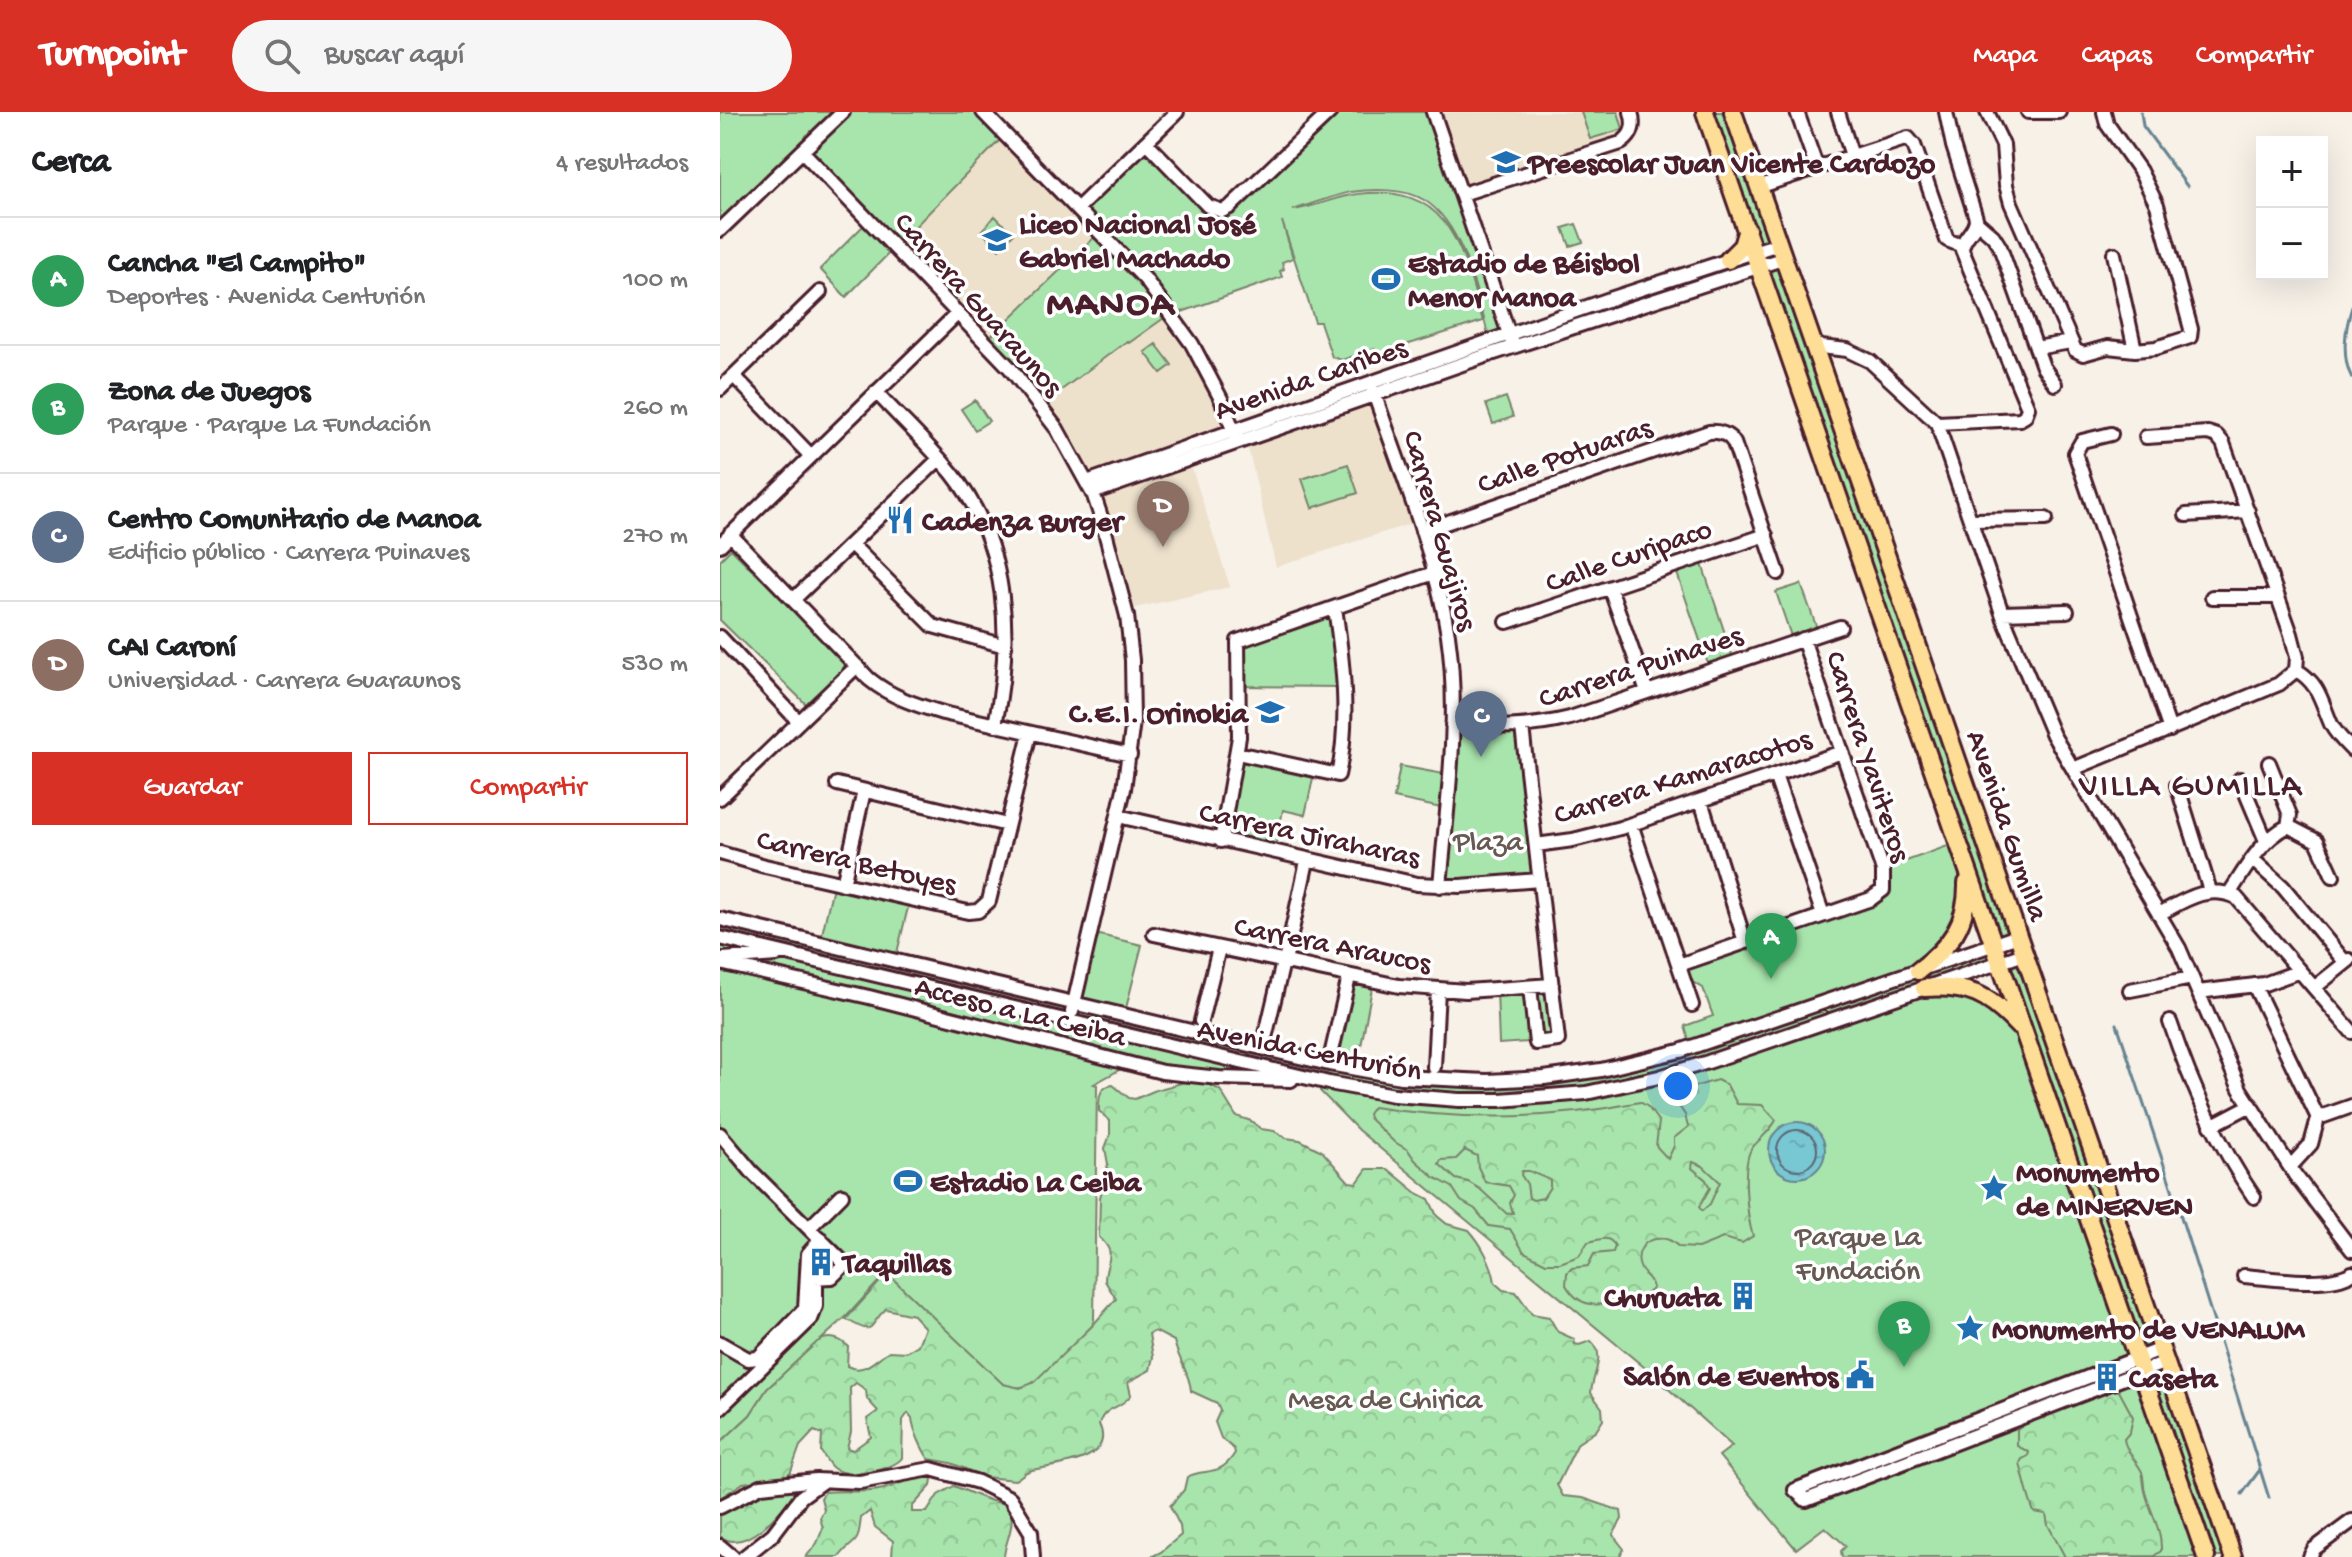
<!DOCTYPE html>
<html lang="es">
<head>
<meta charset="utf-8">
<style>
  body { margin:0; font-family:"Gochi Hand",sans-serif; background:#f6f6f6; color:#202124 }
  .controls { position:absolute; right:24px; top:24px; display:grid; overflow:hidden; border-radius:0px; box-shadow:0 8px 32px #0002 }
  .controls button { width:72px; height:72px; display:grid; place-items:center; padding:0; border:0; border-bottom:2px solid #e0e0e0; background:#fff; color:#202124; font:40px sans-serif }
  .you { position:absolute; left:958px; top:974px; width:28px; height:28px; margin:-20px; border:6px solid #fff; border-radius:50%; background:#1a73e8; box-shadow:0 0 0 12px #1a73e833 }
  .badge { display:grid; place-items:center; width:52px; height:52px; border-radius:50%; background:#d93025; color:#fff; font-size:26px; font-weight:700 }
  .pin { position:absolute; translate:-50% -66px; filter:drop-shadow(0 2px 4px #0008) }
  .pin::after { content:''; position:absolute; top:42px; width:28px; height:24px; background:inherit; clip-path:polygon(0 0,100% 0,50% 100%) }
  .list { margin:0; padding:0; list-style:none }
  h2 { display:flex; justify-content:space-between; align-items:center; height:104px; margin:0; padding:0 32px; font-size:34px }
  h2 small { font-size:26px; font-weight:400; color:#757577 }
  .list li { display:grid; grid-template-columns:52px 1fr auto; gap:24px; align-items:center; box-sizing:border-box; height:128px; padding:0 32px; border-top:2px solid #e0e0e0 }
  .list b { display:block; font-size:30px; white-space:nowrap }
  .list p { margin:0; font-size:26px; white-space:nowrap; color:#757577 }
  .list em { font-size:26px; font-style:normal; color:#757577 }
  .actions { display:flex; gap:16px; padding:24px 32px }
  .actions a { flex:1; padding:18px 0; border:2px solid #d93025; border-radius:0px; text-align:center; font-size:28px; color:#d93025 }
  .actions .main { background:#d93025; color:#fff }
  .icon { flex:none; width:44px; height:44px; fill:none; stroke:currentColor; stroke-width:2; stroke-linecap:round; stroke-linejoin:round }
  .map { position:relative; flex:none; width:1632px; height:1445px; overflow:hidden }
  header { display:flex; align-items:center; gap:48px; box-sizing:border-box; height:112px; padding:0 40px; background:#d93025; color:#fff }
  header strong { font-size:38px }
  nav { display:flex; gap:44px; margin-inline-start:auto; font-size:28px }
  .search { width:560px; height:72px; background:#f6f6f6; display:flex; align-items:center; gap:20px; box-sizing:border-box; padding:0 28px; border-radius:44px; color:#757577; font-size:30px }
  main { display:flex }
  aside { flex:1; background:#fff }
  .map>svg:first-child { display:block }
  .built { fill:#ede1cc }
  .green { fill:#a8e5ac; stroke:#79826c; stroke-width:2 }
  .forest { fill:url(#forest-crowns); stroke:#79826c; stroke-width:2; fill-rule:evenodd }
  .water { fill:url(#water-ripples); stroke:#668490; stroke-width:2 }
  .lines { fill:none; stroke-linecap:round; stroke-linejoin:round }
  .shore { stroke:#5c636f; stroke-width:2 }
  .stream { stroke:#668490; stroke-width:3 }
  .minor-casing { stroke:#4a1f2b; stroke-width:18 }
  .major-casing { stroke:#4a1f2b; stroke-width:22 }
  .minor { stroke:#fff; stroke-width:12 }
  .major { stroke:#fedd96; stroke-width:16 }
  .labels { text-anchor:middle; stroke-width:7; stroke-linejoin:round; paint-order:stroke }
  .poi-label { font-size:30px; font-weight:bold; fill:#4a1f2b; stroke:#fff; text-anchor:start }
  .street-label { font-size:30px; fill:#4a1f2b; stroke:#fff }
  .park-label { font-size:30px; fill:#665a52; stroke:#fff }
  .quarter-label { font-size:34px; letter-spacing:2px; fill:#4a1f2b; stroke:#fff }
  .district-label { font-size:38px; font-weight:bold; letter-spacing:2px; fill:#4a1f2b; stroke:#fff }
</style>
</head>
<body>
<header>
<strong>Turnpoint</strong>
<div class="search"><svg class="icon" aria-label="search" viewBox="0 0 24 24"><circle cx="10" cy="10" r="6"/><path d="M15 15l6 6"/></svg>Buscar aquí</div>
<nav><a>Mapa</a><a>Capas</a><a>Compartir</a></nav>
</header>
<main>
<aside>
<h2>Cerca<small>4 resultados</small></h2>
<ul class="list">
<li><span class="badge" style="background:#2e9e5b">A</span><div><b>Cancha &quot;El Campito&quot;</b><p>Deportes · Avenida Centurión</p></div><em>100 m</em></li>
<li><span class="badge" style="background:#2e9e5b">B</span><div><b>Zona de Juegos</b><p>Parque · Parque La Fundación</p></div><em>260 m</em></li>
<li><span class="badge" style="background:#5c6f8a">C</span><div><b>Centro Comunitario de Manoa</b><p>Edificio público · Carrera Puinaves</p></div><em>270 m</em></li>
<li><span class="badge" style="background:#8d6e63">D</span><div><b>CAI Caroní</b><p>Universidad · Carrera Guaraunos</p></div><em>530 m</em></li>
</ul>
<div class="actions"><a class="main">Guardar</a><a>Compartir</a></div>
</aside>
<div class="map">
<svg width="1632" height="1445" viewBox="0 0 1632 1445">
  <defs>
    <pattern id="forest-crowns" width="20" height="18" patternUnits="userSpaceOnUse" patternTransform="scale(2)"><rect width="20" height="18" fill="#a8e5ac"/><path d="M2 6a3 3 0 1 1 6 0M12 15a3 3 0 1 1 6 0" fill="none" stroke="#92c494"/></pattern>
    <pattern id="water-ripples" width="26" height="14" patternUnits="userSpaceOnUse" patternTransform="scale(2)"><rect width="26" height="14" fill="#78c8d4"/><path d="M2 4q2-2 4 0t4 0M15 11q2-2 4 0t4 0" fill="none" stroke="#69abb6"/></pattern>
  </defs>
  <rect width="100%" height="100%" fill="#f7f1e8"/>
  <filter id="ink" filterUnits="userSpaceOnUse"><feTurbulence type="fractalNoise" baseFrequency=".0125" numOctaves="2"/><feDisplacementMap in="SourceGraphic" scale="16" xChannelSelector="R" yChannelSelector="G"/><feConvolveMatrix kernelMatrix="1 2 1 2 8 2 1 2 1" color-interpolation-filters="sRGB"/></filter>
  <g filter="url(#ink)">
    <path class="built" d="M714,0H910L907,25L743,81Z
      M285,23L380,120L265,230L175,135Z
      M451,201L514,319L367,370L320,294L408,229L410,230Z
      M655,282L699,409L556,455L526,327Z
      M469,347L510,475L406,498L372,381Z"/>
    <path class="green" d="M0,0H263L285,23L126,185L100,157L149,108L82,39L0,118Z
      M610,0H713L790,223L1034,139L1040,154L372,381L367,370L770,230C758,186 745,113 704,88C685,76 652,77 631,80C612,84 592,92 573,98C594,96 616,84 638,82C730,71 742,136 763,209L657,242L655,237L622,248L612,245L600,210H595L562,109L573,146L562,150L564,157L560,159L562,165L453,203L451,201L409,231L407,229L320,294L265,230L380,120L357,97L426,30L497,99Z
      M861,0H898L903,17L870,27Z
      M986,0H1009L1055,131L1035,137Z
      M275,104L293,122L279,137L261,119Z
      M856,112L863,130L850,134L843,116Z
      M1061,148L1297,823L1273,831L1041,155Z
      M436,232L452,253L441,261L425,240Z
      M786,285L793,305L773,312L766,292Z
      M255,288L269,309L255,318L241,297Z
      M628,352L638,381L592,396L582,367Z
      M11,437L129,553L88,594L0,508V448Z
      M980,446L1014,549L990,558L955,455Z
      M1081,472L1099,522L1073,530L1056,480Z
      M615,496L622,575L520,574L518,529Z
      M732,613L802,615L820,768L720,774L726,697L674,686L680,654L729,663Z
      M517,641L595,657L585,703L563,698L554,741L501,729Z
      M1236,731L1246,757L1242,805L1198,858L1273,833L1279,851L1221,875L1289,905L1280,851L1304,844L1440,1237L1416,1246L1421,1260L1445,1251L1511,1445H1122L1121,1439L1126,1434L1105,1415L1076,1437L999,1344L1012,1334L924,1255L638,1018L600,979L602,970L539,968L410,952L374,972L377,973L374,1208L372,1214C359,1227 322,1269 306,1274C295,1278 285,1274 276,1267L172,1166L160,1168L127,1204L47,1277L30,1303L0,1331V807L100,831L114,770L190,787L175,849L354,893L371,821L422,833L404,904L652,961L799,968L971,935L965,914L993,904L983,876L974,871L966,873L960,854L1159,784L1164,757Z
      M630,866L653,871L639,945L613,939Z
      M832,873L838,928L779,932L777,878Z"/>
    <path class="forest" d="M997,968L1007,973L1017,992L1042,993L1056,1008C1051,1019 1039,1027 1032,1036C1021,1051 1027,1106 1033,1124L1022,1131L1003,1126L978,1136L959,1135C952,1129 947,1125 936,1127C923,1128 915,1142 920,1155C923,1164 930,1163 933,1176C925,1185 915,1187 904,1189C880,1193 861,1199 846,1173L847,1161L852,1156L868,1154L874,1142L893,1140L895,1134C888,1122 879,1128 868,1130L859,1144L840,1151H826L804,1140L790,1117L769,1114L755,1097L741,1089L732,1075L714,1065L695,1048L688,1038L673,1029L649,1006L648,1002L653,995C743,1009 831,1008 920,990L928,995L939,1010L936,1034L948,1047L954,1034V1026L968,1015L965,1003L959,994L960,979ZM745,1038L757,1044L758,1055L765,1070L789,1074L794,1083L790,1091L793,1101L787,1102L760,1077L748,1070L736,1067L719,1052L721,1048L736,1047ZM973,1050L983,1054L1000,1070L990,1092L982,1099L979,1095L990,1076L986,1068L972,1056ZM802,1059H809L830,1068V1075L823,1086L813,1088L809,1086L807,1072L801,1063Z
      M465,970L488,972L500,978L516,1004L531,1009L541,1017L554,1019L566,1026L580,1028L602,1039L629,1070L637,1071L647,1057H668L697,1081L709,1087L717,1104L727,1112L749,1118C761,1131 773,1153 775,1171L783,1178L796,1180L812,1202L829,1205L838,1220L854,1227L855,1232L859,1233L871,1229C887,1243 872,1263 871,1281L882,1296L883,1308L876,1319L858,1331L837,1373L843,1384L863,1386L901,1399L902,1407L893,1423L904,1437L900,1445H431L441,1440L461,1423L460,1414L450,1394L464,1378L467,1365C485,1355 499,1367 515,1341L514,1337L501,1326L495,1310L500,1299L497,1291L471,1279C470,1262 458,1247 454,1229L435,1219L429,1222L433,1245L430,1258L408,1270L411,1283C399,1299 385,1293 379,1312C397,1350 334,1353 312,1358C305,1359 301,1365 295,1368L265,1365L231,1351L209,1347C202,1338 193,1317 192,1306L188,1301L183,1308L182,1346C172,1359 127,1367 113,1356C109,1353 105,1345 101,1340L102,1322L94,1319L80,1334L71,1359L66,1365L23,1371L0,1386V1331L30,1303L47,1277L97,1230C108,1223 119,1226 128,1234L127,1254C145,1263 155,1247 169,1239L186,1240L198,1233L205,1216L193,1203L166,1197C147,1213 157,1226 126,1207L164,1165L172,1166L283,1272L300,1276L313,1271L372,1214L396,1187L385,1169C385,1148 399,1143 379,1125L380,1086L388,1052L385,1036L390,1023V1009L379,999C379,987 378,975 393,973L409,986L415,987L436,978ZM136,1271L146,1278L147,1287L158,1299L147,1307L151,1325L133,1338L127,1336L131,1320L130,1276Z
      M1386,1279H1399L1413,1305L1410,1320L1404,1327C1405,1339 1417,1349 1422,1360C1424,1366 1423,1372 1425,1379C1430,1400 1442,1417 1441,1439L1434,1444L1345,1445L1328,1413L1326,1402L1314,1400C1308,1386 1304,1367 1300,1351L1302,1347L1308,1344L1309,1340L1297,1334V1318L1311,1308Z
      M207,1363L212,1367L211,1374L192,1395V1400H207L218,1383L234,1374C248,1379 272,1392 285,1391C300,1409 285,1426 284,1445H172L173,1429L155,1415L150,1399L141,1406C137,1439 136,1423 119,1445H86L97,1431L103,1416L100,1406L104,1398L101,1386L105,1380C125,1378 152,1382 170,1375C186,1370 189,1365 207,1363Z
      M72,1376L75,1381C61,1399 25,1444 0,1424V1401L34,1381Z"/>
    <path class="water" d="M1049 1038a28 28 0 1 1 56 0a28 28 0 1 1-56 0Z"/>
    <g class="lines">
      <path class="shore" d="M1057 1038a20 20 0 1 1 40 0a20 20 0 1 1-40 0Z"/>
      <path class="stream" d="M1421,0L1423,14L1467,74
        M1632,195C1625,216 1621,246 1632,266
        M1397,912L1457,1092L1549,1386
        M1522,1382L1539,1359"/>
      <defs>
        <path id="minor" d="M263,0L425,167L472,232L501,287L516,325
          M713,0L791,228
          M1077,0L1097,56
          M1118,0L1132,44
          M1267,0L1283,33L1286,73L1291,91L1355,238L1363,242L1388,235L1415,238L1436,236L1470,225L1471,217L1437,93L1420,59L1387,12L1384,0
          M1308,0H1339
          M426,30L488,94L502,99L510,95L610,0
          M82,39L290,256L337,317L374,384L382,408L407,504L412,548L413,609L404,677L352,900
          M1038,75L1188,26L1194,33L1227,128L1242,134
          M742,82L901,31C913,23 915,13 911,0
          M357,97L457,0
          M1257,110L1273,124L1280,135L1323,255L1335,272
          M0,118L123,0
          M1394,142L1415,238
          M1091,229L1101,235L1127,238L1150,249L1217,311L1284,507L1333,623L1459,836L1520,977L1575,1063L1632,1138
          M1316,236L1351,230
          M14,264L91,344
          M0,277L100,180
          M653,278C680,358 715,439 728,523C740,606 727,692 720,774
          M156,280C181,307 209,333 232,361C289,433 293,527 275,613
          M1217,311L1300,307L1305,304L1308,296L1242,138C1242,124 1256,120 1256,106L1233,34L1226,0
          M1391,322L1362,329L1355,341L1450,618
          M367,370L887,188L1058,132
          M372,381L768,243L1062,147
          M1466,403L1528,399
          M1251,408L1326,407
          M702,419L989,320C999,319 1009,322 1014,331L1058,461
          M10,422L149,567C171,585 196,593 223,601L410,643
          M131,432L213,514L285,534
          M0,433L238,201
          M890,476L927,580
          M1492,485H1558
          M73,488L219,347
          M1282,501L1347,499
          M787,510L1046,423
          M0,525L79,610
          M1576,558C1599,571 1601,589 1611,612C1616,622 1624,630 1632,638
          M732,613C773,616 810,616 850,606L1120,515
          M802,615L838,928L816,931L810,875
          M517,641L618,663C630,610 623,549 615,496
          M1549,651L1570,703L1568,714
          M1353,657L1559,572L1576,558L1577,545L1571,522L1503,331L1497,324L1488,321L1426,325
          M1055,663L1103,803
          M1520,667L1546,729
          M117,672L287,713
          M1457,673L1490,779
          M0,686L137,554
          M981,689L1025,830
          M398,704L697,772L740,774L820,768
          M911,712L972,893
          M1568,714L1597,729L1613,764
          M501,729L519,625L518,529L714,461
          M816,733L853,728L900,716L1122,640
          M0,741L45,754L248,800L258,799L269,789L310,621
          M1532,747L1563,775L1625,850
          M123,772L144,679
          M1509,782C1526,756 1540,729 1568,714
          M1439,802C1465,788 1487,772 1516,785L1632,920
          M0,807L609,952L681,965L767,969L824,966L881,958L960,939L1298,824
          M434,822L679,874L746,879L832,873
          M0,826L609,971L674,983L739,988H780L866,981L939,965L988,950L1304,842
          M3,847L57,843
          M565,850L587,749
          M0,851L149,885L442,960L499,966L571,968
          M959,853L1151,787L1163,778V758L1083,527
          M1534,873L1598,1006L1591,1032L1570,1055
          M1594,876L1629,848
          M1410,878L1472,866
          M1478,880L1544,872L1580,859
          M481,909L499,836
          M1450,910C1471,973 1497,1031 1534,1085
          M546,922L563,850
          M612,939L629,865
          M714,955L718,878
          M1598,1006L1632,994
          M1491,1014L1531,993
          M0,1022L32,1060L125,1152L112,1165L88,1166
          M89,1116L122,1083
          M1524,1164C1553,1166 1607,1176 1632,1161
          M0,1231L28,1247L38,1246L85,1197L88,1142L101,1127
          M1441,1237L1075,1378L1086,1388L1446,1250
          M0,1296L91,1207L96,1194V1166
          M0,1395L41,1374L96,1368L140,1370L211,1357L258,1370L290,1386L311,1420L313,1445
          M0,1434L13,1445
          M24,1445L53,1422L81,1385L103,1369
          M1590,1445L1594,1437L1632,1409"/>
        <path id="major" d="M985,0L1486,1445
          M1013,0L1513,1445
          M1008,148L1022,134L1027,117
          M1198,859C1230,835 1248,811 1247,771
          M1204,876C1248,873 1268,882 1298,914"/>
      </defs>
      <use href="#minor" class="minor-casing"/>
      <use href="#major" class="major-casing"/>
      <use href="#minor" class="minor"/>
      <use href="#major" class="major"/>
    </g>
  </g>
  <defs>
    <symbol id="school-bare" viewBox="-9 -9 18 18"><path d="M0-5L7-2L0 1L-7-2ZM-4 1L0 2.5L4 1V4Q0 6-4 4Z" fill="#1f6fb2" stroke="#fff" stroke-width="2.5" paint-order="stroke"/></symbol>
    <symbol id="stadium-bare" viewBox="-9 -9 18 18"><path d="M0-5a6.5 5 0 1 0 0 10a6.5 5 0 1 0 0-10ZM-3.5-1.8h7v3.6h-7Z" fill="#1f6fb2" stroke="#fff" stroke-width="2.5" paint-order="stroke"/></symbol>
    <symbol id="restaurant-bare" viewBox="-9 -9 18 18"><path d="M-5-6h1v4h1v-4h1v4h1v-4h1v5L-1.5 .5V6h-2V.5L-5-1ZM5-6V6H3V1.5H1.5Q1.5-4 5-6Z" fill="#1f6fb2" stroke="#fff" stroke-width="2.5" paint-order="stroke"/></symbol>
    <symbol id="sight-bare" viewBox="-9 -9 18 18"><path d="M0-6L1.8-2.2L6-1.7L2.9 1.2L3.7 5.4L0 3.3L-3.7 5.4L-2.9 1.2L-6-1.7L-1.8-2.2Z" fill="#1f6fb2" stroke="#fff" stroke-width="2.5" paint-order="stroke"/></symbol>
    <symbol id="building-bare" viewBox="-9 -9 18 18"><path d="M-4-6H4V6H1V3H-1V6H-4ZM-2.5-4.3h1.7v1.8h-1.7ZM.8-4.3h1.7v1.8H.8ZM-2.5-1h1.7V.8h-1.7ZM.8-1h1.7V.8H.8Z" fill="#1f6fb2" stroke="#fff" stroke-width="2.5" paint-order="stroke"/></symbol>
    <symbol id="civic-bare" viewBox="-9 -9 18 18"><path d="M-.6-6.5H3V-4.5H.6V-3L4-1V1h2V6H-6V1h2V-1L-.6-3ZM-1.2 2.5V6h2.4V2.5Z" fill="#1f6fb2" stroke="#fff" stroke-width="2.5" paint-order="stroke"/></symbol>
  </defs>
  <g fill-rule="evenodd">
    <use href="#school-bare" x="766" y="30" width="40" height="40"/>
    <use href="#school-bare" x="257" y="108" width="40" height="40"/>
    <use href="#stadium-bare" x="646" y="147" width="40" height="40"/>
    <use href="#restaurant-bare" x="160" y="388" width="40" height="40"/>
    <use href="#school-bare" x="530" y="580" width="40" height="40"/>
    <use href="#stadium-bare" x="168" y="1049" width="40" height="40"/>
    <use href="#sight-bare" x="1254" y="1056" width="40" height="40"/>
    <use href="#building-bare" x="81" y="1130" width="40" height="40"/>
    <use href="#building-bare" x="1003" y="1164" width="40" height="40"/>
    <use href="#sight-bare" x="1230" y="1196" width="40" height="40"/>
    <use href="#civic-bare" x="1120" y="1243" width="40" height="40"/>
    <use href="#building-bare" x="1367" y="1245" width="40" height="40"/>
  </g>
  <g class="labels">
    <g class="poi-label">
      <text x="808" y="60">Preescolar Juan Vicente Cardozo</text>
      <text x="299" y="121">Liceo Nacional José<tspan x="299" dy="34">Gabriel Machado</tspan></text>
      <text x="688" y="160">Estadio de Béisbol<tspan x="688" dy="34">Menor Manoa</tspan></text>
      <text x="202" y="418">Cadenza Burger</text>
      <text x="528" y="610" text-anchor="end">C.E.I. Orinokia</text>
      <text x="1296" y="1069">Monumento<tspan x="1296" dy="34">de MINERVEN</tspan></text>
      <text x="210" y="1079">Estadio La Ceiba</text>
      <text x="123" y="1160">Taquillas</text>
      <text x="1001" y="1194" text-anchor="end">Churuata</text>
      <text x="1272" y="1226">Monumento de VENALUM</text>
      <text x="1118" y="1273" text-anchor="end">Salón de Eventos</text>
      <text x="1409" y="1275">Caseta</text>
    </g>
    <g class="street-label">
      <text transform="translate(260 191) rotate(48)" y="10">Carrera Guaraunos</text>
      <text transform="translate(590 265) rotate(-19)" y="10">Avenida Caribes</text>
      <text transform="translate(844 342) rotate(-19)" y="10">Calle Potuaras</text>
      <text transform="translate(722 418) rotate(74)" y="10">Carrera Guajiros</text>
      <text transform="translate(908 442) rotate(-19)" y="10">Calle Curipaco</text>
      <text transform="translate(920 553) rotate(-18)" y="10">Carrera Puinaves</text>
      <text transform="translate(1150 644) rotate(72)" y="10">Carrera Yaviteros</text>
      <text transform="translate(962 663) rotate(-17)" y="10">Carrera Kamaracotos</text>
      <text transform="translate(1289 713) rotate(71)" y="10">Avenida Gumilla</text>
      <text transform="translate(590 721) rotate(12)" y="10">Carrera Jiraharas</text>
      <text transform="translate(137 748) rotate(13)" y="10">Carrera Betoyes</text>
      <text transform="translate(613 831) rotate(11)" y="10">Carrera Araucos</text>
      <text transform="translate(301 898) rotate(14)" y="10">Acceso a La Ceiba</text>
      <text transform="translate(590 936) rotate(11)" y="10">Avenida Centurión</text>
    </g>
    <g class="park-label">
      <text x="768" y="738">Plaza</text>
      <text x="1138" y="1133">Parque La<tspan x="1138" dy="34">Fundación</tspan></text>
      <text x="665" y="1296">Mesa de Chirica</text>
    </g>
    <g class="quarter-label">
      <text x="1471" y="682">VILLA GUMILLA</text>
    </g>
    <g class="district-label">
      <text x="391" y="201">MANOA</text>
    </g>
  </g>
</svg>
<div class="controls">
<button>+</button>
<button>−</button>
</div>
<div class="you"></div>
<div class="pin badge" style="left:1051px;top:867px;background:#2e9e5b">A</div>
<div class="pin badge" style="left:1184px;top:1255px;background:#2e9e5b">B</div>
<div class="pin badge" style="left:761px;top:645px;background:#5c6f8a">C</div>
<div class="pin badge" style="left:443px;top:435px;background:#8d6e63">D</div>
</div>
</main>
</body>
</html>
